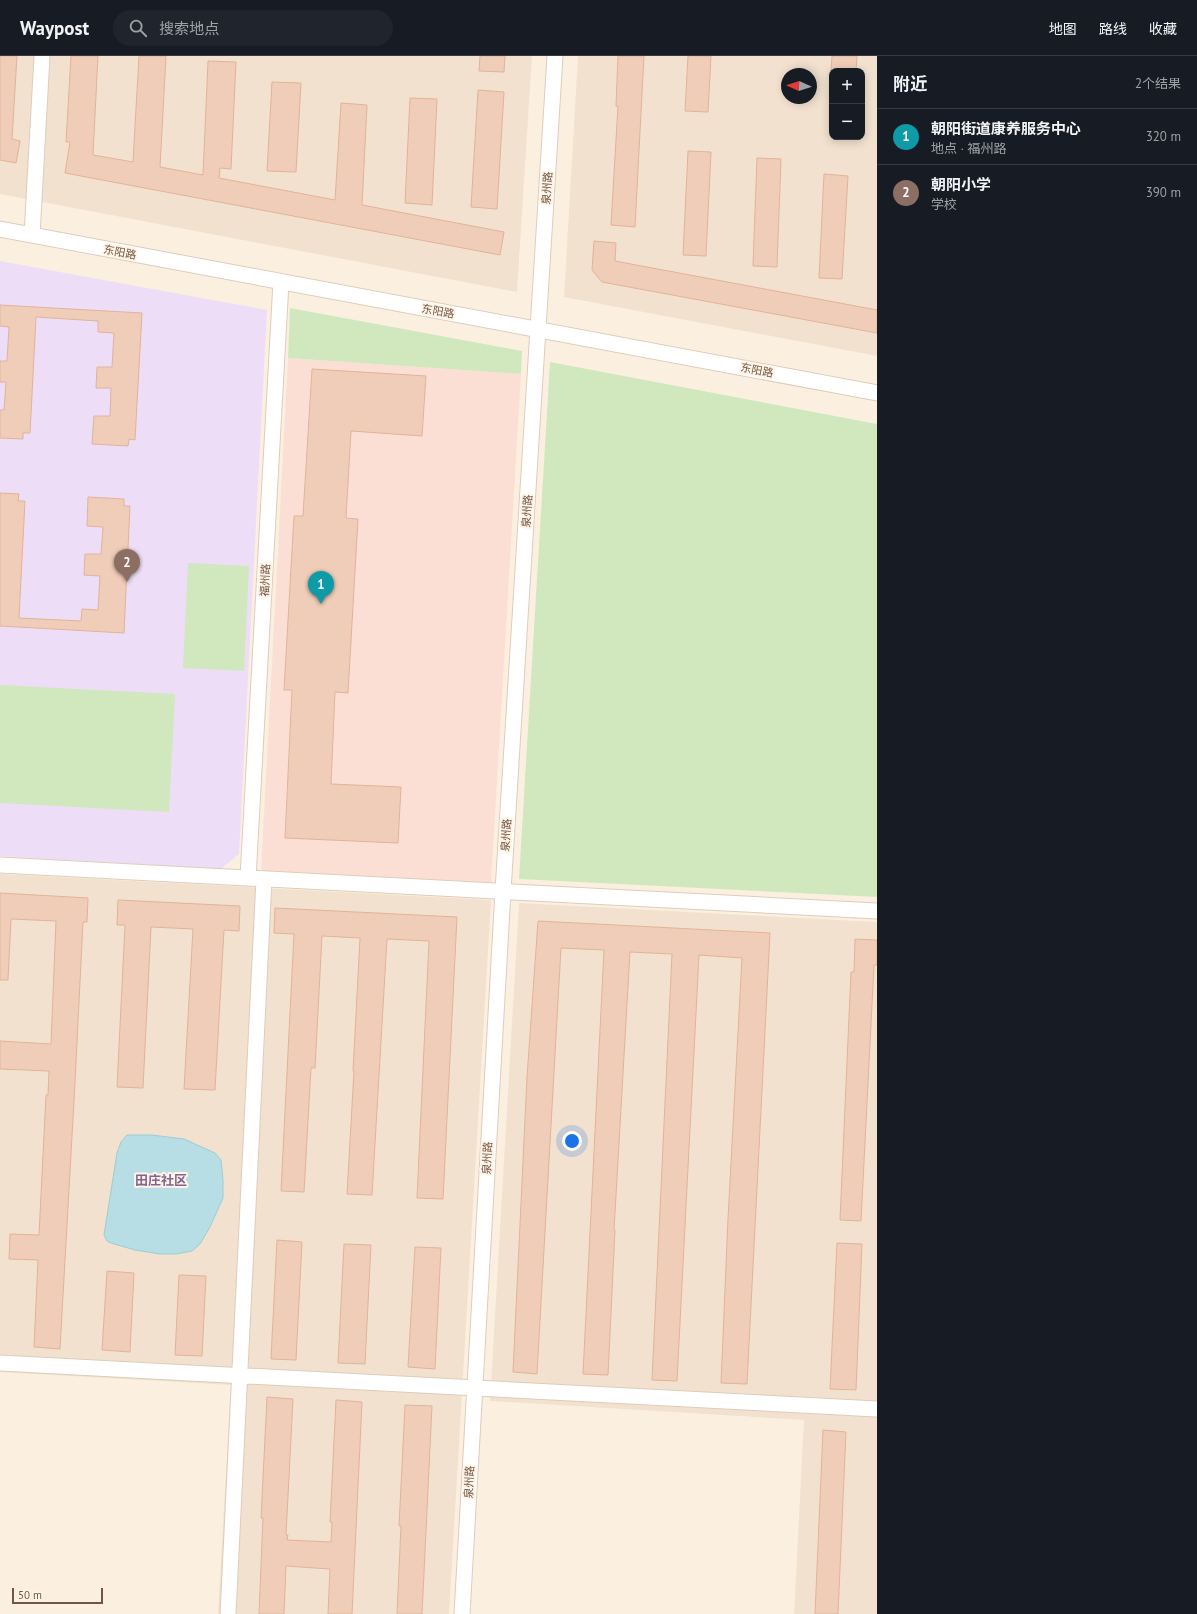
<!DOCTYPE html>
<html lang="zh">
<head>
<meta charset="utf-8">
<style>
  body { margin:0; font-family:"PT Sans","Noto Sans SC",sans-serif; background:#20242c; color:#f1f3f6 }
  .controls { position:absolute; right:12px; top:12px; display:grid; overflow:hidden; border-radius:8px; box-shadow:0 2px 10px #0003 }
  .controls button { width:36px; height:36px; display:grid; place-items:center; padding:0; border:0; border-bottom:1px solid #363941; background:#171b24; color:#f1f3f6; font:20px sans-serif }
  .compass { position:absolute; left:781px; top:12px; width:36px; height:36px; border-radius:50%; background:#171b24; box-shadow:0 2px 10px #0003; rotate:273deg }
  .scale { position:absolute; left:12px; bottom:10px; width:91px; box-sizing:border-box; padding-left:4px; border:2px solid #715648; border-top:0; font-size:11px; line-height:14px; white-space:nowrap; color:#715648; -webkit-text-stroke:3px #fff4e5; paint-order:stroke }
  .you { position:absolute; left:572px; top:1085px; width:14px; height:14px; margin:-10px; border:3px solid #fff; border-radius:50%; background:#1a73e8; box-shadow:0 0 0 6px #1a73e833 }
  .badge { display:grid; place-items:center; width:26px; height:26px; border-radius:50%; background:#b45309; color:#fff; font-size:13px; font-weight:700 }
  .pin { position:absolute; translate:-50% -33px; filter:drop-shadow(0 1px 2px #0008) }
  .pin::after { content:''; position:absolute; top:21px; width:14px; height:12px; background:inherit; clip-path:polygon(0 0,100% 0,50% 100%) }
  .list { margin:0; padding:0; list-style:none }
  h2 { display:flex; justify-content:space-between; align-items:center; height:52px; margin:0; padding:0 16px; font-size:17px }
  h2 small { font-size:13px; font-weight:400; color:#9ea1a6 }
  .list li { display:grid; grid-template-columns:26px 1fr auto; gap:12px; align-items:center; box-sizing:border-box; height:56px; padding:0 16px; border-top:1px solid #363941 }
  .list b { display:block; font-size:15px; white-space:nowrap }
  .list p { margin:0; font-size:13px; white-space:nowrap; color:#9ea1a6 }
  .list em { font-size:13px; font-style:normal; color:#9ea1a6 }
  .icon { flex:none; width:22px; height:22px; fill:none; stroke:currentColor; stroke-width:2; stroke-linecap:round; stroke-linejoin:round }
  .map { position:relative; flex:none; width:877px; height:1558px; overflow:hidden }
  header { display:flex; align-items:center; gap:24px; box-sizing:border-box; height:56px; padding:0 20px; background:#171b24; border-bottom:1px solid #363941 }
  header strong { font-size:19px }
  nav { display:flex; gap:22px; margin-inline-start:auto; font-size:14px }
  .search { width:280px; height:36px; background:#20242c; display:flex; align-items:center; gap:10px; box-sizing:border-box; padding:0 14px; border-radius:22px; color:#9ea1a6; font-size:15px }
  main { display:flex }
  aside { flex:1; background:#171b24 }
  .map>svg:first-child { display:block }
  .residential { fill:#f2e1cf; fill-rule:evenodd }
  .commercial { fill:#fbdfd4 }
  .education { fill:#edddf7 }
  .green { fill:#d1e8bf }
  .water { fill:#b6dee4; stroke:#9ccdd5 }
  .building { fill:#f0cdb8; stroke:#e2b399 }
  .lines { fill:none; stroke-linecap:round; stroke-linejoin:round }
  .minor-casing { stroke:#dfccbc; stroke-width:17 }
  .minor { stroke:#fff; stroke-width:15 }
  .labels { text-anchor:middle; stroke-width:4; stroke-linejoin:round; paint-order:stroke }
  .street-label { font-size:11px; fill:#715648; stroke:#fff4e5 }
  .quarter-label { font-size:13px; font-weight:bold; fill:#836494; stroke:#fff4e5 }
</style>
</head>
<body>
<header>
<strong>Waypost</strong>
<div class="search"><svg class="icon" aria-label="search" viewBox="0 0 24 24"><circle cx="10" cy="10" r="6"/><path d="M15 15l6 6"/></svg>搜索地点</div>
<nav><a>地图</a><a>路线</a><a>收藏</a></nav>
</header>
<main>
<div class="map">
<svg width="877" height="1558" viewBox="0 0 877 1558">
  <rect width="100%" height="100%" fill="#fbf0e0"/>
  <path class="residential" d="M0,0H532L517,236L0,138Z
    M578,0H877V300L564,241ZM832,15H862V81H832ZM787,18H811V42H787Z
    M0,818L491,844L449,1558H218L231,1329L0,1316Z
    M519,847L877,866V1558H794L804,1364L490,1345Z"/>
  <path class="commercial" d="M288,302L521,318L491,827L261,816Z"/>
  <path class="education" d="M0,205L267,254L239,798L221,813L0,800Z"/>
  <path class="green" d="M290,252L522,295L521,318L288,302Z
    M550,306L877,368V841L519,823Z
    M188,507L249,510L244,615L183,612Z
    M0,629L175,638L169,756L0,747Z"/>
  <path class="water" d="M127,1079H152L184,1083L215,1097L221,1104L223,1124V1142L210,1171L200,1188L192,1195L176,1198H160L135,1194L111,1187L107,1185L104,1179L117,1097L121,1086Z"/>
  <path class="building" d="M0,0H17L12,83L20,85L16,107L0,104Z
    M71,0H98L93,99L133,106L139,0H166L160,111L203,119L208,5L236,6L231,113L220,112L219,122L335,144L341,47L367,49L362,149L504,176L500,199L65,117L70,86H66Z
    M480,0H505L504,16L479,15Z
    M618,0H644L635,171L611,169L618,50H616Z
    M688,0H711L708,56L685,55Z
    M832,0H857L856,15H831Z
    M272,26L301,27L296,116L267,115Z
    M478,34L504,36L497,153L471,151Z
    M410,42L437,43L432,149L405,147Z
    M688,95L711,96L706,200L683,199Z
    M757,102L781,103L777,211L753,210Z
    M824,118L848,120L842,223L819,222Z
    M594,185L616,187L615,205L877,254V277L602,226L592,214Z
    M0,249L142,257L135,384L129,383L128,390L92,388L94,360H110L111,332H96L97,311H112L114,277L98,276V265L36,261L30,377H23V383L0,382V354H4L6,326H0V305H7L9,271L0,270Z
    M312,313L426,320L422,380L351,375L346,462L358,463L348,637L335,636L331,728L401,731L398,787L285,782L292,634H284L294,460H303Z
    M0,437L19,438L18,445H25L19,562L81,565L82,553L98,554L100,520L84,519L85,498H101L103,471L87,470L88,441L124,443V450H130L124,577L0,570Z
    M0,837L88,842L87,866H83L75,1027L60,1293L34,1291L38,1204L9,1203L10,1178L39,1179L46,1039H48L49,1015L0,1013V985L51,988L56,865L11,863L8,924H0Z
    M118,844L240,850L239,875L224,874L215,1034L184,1033L193,873L151,871L143,1032L117,1031L125,869H117Z
    M275,852L457,861L443,1143L417,1142L429,885L387,883L372,1139L347,1138L354,1015H353L360,882L322,880L315,1012H311L304,1136L281,1135L294,878L274,877Z
    M538,865L770,877L747,1328L721,1327L728,1163L742,902L699,899L677,1325L652,1324L672,898L630,896L614,1174H615L608,1319L583,1318L604,894L561,892L537,1318L513,1316L527,1021Z
    M855,883L877,884V909H874L861,1165L840,1164L851,916H854Z
    M277,1184L302,1186L296,1304L271,1303Z
    M837,1187L862,1188L856,1334L830,1333Z
    M344,1188L371,1189L365,1308L338,1307Z
    M415,1191L441,1192L435,1313L408,1311Z
    M107,1215L134,1217L130,1296L102,1294Z
    M179,1219L206,1220L202,1300L175,1299Z
    M267,1341L293,1343L286,1479H288L287,1484L331,1486L332,1466H330L336,1344L362,1346L352,1558H328L330,1513L286,1510L284,1558H259L263,1462H261Z
    M405,1349L432,1350L422,1558H397L401,1470H399Z
    M823,1374L846,1376L838,1558H815Z"/>
  <g class="lines">
    <defs>
      <path id="minor" d="M0,173L877,337
        M32,179L42,0
        M0,809L877,855
        M248,822L281,226
        M0,1307L877,1353
        M228,1558L264,823
        M462,1558L503,835L555,0"/>
    </defs>
    <use href="#minor" class="minor-casing"/>
    <use href="#minor" class="minor"/>
  </g>
  <g class="labels">
    <g class="street-label">
      <text transform="translate(547 132) rotate(-86)" y="4">泉州路</text>
      <text transform="translate(120 196) rotate(11)" y="4">东阳路</text>
      <text transform="translate(438 255) rotate(10)" y="4">东阳路</text>
      <text transform="translate(757 314) rotate(11)" y="4">东阳路</text>
      <text transform="translate(527 455) rotate(-86)" y="4">泉州路</text>
      <text transform="translate(265 524) rotate(-87)" y="4">福州路</text>
      <text transform="translate(506 779) rotate(-86)" y="4">泉州路</text>
      <text transform="translate(487 1102) rotate(-87)" y="4">泉州路</text>
      <text transform="translate(469 1426) rotate(-87)" y="4">泉州路</text>
    </g>
    <g class="quarter-label">
      <text x="161" y="1129">田庄社区</text>
    </g>
  </g>
</svg>
<div class="controls">
<button>+</button>
<button>−</button>
</div>
<svg class="compass" viewBox="-18 -18 36 36"><path d="M0-13l5 13h-10z" fill="#e53935"/><path d="M0 13l5-13h-10z" fill="#9ea1a6"/></svg>
<div class="scale">50 m</div>
<div class="you"></div>
<div class="pin badge" style="left:321px;top:548px;background:#0f9aa8">1</div>
<div class="pin badge" style="left:127px;top:526px;background:#8d6e63">2</div>
</div>
<aside>
<h2>附近<small>2个结果</small></h2>
<ul class="list">
<li><span class="badge" style="background:#0f9aa8">1</span><div><b>朝阳街道康养服务中心</b><p>地点 · 福州路</p></div><em>320 m</em></li>
<li><span class="badge" style="background:#8d6e63">2</span><div><b>朝阳小学</b><p>学校</p></div><em>390 m</em></li>
</ul>
</aside>
</main>
</body>
</html>
